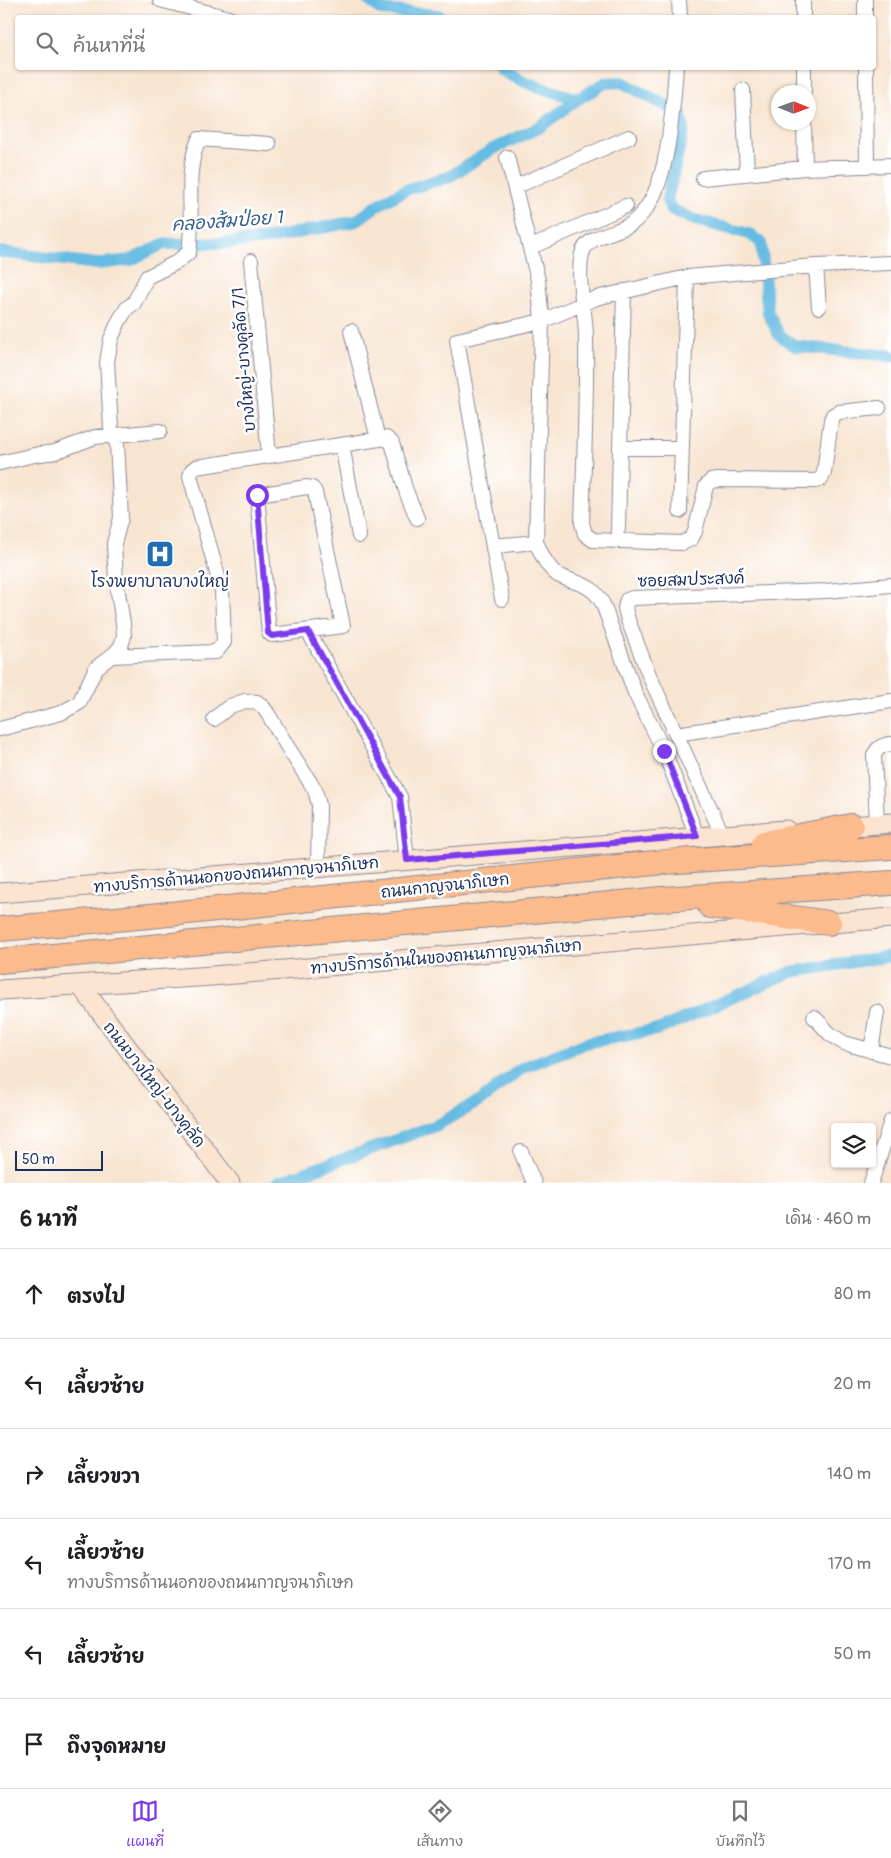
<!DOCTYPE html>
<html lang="th">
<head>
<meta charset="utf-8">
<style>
  body { margin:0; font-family:Pangolin,"Playpen Sans Thai",sans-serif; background:#f2f2f2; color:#202124 }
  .controls { position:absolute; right:15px; bottom:15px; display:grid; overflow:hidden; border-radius:5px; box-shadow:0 1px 4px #0004 }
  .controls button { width:45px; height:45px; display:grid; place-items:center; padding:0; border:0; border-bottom:1px solid #e0e0e0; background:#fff; color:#202124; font:25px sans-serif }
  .compass { position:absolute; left:771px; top:85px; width:45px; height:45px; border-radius:50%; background:#fff; box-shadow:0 1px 4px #0004; rotate:91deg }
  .scale { position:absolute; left:15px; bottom:12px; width:88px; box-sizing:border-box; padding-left:5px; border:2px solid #1b2f5e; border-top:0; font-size:14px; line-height:18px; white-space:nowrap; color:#1b2f5e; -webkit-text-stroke:4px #fff; paint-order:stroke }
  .stop { position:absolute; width:15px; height:15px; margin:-11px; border:4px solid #7c3aed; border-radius:50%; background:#fff }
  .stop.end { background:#7c3aed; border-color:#fff; box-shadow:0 1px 5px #0008 }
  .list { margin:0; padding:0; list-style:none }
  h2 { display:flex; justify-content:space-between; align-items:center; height:65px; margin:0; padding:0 20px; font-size:21px }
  h2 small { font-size:16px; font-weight:400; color:#757577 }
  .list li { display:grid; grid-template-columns:32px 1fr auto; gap:15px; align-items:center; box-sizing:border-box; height:90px; padding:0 20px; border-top:1px solid #e0e0e0 }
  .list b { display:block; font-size:19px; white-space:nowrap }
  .list p { margin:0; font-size:16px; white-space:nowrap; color:#757577 }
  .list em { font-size:16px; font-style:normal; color:#757577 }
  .icon { flex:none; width:28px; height:28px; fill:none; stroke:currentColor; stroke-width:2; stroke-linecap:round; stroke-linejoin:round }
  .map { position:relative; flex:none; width:891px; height:1183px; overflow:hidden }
  .search { position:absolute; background:#fff; box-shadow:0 1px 4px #0004; left:15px; right:15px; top:15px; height:55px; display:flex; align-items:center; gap:12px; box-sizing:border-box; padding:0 18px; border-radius:5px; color:#757577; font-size:19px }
  .sheet { height:605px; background:#fff }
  nav { display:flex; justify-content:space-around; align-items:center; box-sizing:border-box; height:70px; border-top:1px solid #e0e0e0; background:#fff; font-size:14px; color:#757577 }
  nav a { display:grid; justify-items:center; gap:2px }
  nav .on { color:#7c3aed }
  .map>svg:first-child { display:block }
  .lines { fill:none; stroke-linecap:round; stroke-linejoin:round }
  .canal { stroke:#66bbe2; stroke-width:12 }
  .street-casing { stroke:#8a8a98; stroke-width:16 }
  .secondary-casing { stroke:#8a8a98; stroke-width:21 }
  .highway-casing { stroke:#8a8a98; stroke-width:26 }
  .street { stroke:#fff; stroke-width:14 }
  .secondary { stroke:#fde4d1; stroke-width:19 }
  .highway { stroke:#fbbb8c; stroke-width:24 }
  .route { stroke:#7c3aed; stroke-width:6 }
  .labels { text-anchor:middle; stroke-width:5; stroke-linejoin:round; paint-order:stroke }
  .street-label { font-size:16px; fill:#1b2f5e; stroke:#fff }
  .poi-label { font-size:16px; fill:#1b2f5e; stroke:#fff }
  .water-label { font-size:18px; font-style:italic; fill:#35608c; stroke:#fff }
</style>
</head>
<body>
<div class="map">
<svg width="891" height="1183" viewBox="0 0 891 1183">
  <rect width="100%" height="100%" fill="#fff"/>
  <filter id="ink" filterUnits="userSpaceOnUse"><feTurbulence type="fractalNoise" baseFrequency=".02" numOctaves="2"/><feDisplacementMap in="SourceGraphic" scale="10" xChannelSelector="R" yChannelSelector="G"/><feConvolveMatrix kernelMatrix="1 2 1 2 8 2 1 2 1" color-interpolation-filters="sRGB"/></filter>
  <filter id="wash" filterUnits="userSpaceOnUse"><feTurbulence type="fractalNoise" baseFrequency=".0096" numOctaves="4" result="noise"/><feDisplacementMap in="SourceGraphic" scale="20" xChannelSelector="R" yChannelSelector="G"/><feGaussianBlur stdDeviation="1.12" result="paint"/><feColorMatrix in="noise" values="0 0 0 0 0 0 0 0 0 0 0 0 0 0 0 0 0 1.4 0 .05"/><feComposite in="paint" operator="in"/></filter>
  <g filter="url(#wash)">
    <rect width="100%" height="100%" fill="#f8e5d1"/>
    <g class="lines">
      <path class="canal" d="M368,0L381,10L438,15L444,18
        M500,68C523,84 551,91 578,99
        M0,252L97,264L131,260L163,244L225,243L267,239L356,221L378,205L405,190L449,177L493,149L540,127L578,99L605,83L622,82L655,100L680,112L684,128L667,200L671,209L692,219L749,234L761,242L768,313L779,335L795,346L891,356
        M277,1183L437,1125L480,1101L522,1068L586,1043L660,1029L791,972L891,956"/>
    </g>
  </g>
  <g filter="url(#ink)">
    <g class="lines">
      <defs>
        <path id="street" d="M160,0L229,18
          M679,0L680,18
          M803,0V18
          M865,0V18
          M676,68C673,106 669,176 647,207C643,213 636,220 631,224C616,234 586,235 582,254C576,281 586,311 586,337C587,399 584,462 582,523L585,534L593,540L682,543L691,539L695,532L706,486L711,481L717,480L815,481L821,479L824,473L831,420L833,415L839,412L879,408
          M804,68V92
          M866,68L867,165
          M743,90L747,173
          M804,122L805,168
          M507,157L538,280L542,321L536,542C541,553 547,568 558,575C578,585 591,582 603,604L635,693L664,751L697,836
          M703,178L805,168L891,165
          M515,187L629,137
          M531,247L626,206
          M251,261L269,456
          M816,266L819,307
          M351,331L378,439
          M342,445L359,536
          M620,448H682
          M0,463L34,455L55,452L95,437L160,431
          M307,487L312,488L315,492L343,626L272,635L269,633L257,495Z
          M680,511L687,277
          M618,529L624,291
          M493,546L536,542
          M502,599L457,340L542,321L596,298L687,277L816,266L891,263
          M308,631L400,797L407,860
          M111,656L216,652L224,642L222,591L190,476L192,470L196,467L386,438L392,443L406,491L417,518
          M214,719L230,706L245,701L257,702L263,707L268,714L287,746L315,790L319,805L318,869
          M0,729L61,713L79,703L96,668L114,654L121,646L124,636L123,623L116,580L114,543L121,518L117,443L112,436L111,428L107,362L111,339L119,321L127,308L134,303L147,277L177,262L189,252C195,214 183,175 199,139L269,144
          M676,734L891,701
          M877,824L874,755C878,747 882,745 891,744
          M722,834L649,675L628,620L625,608L627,600L633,598L826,591L891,585
          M814,1017L830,1034L844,1043L891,1056
          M871,1051L877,1012
          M521,1152L534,1183
          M871,1183L891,1121"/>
        <path id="secondary" d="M839,827L891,823
          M0,893L786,830
          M80,985L230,1183
          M0,990L212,976L891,918"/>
        <path id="highway" d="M764,843L851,826
          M710,906L829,923
          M0,929L150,916L664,862L891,847
          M0,961L663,899L891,883"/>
      </defs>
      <use href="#street" class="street-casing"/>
      <use href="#secondary" class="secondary-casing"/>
      <use href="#highway" class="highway-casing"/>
      <use href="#street" class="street"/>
      <use href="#secondary" class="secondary"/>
      <use href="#highway" class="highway"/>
    </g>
  </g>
  <g class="lines" filter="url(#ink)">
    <path class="route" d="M257,495L268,633L272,636L308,631L400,797L407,860L697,836L664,751"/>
  </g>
  <defs>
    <symbol id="hospital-square" viewBox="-11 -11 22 22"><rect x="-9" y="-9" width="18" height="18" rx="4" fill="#1f6fb2" stroke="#fff"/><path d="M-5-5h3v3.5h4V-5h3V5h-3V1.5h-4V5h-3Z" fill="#fff"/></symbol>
  </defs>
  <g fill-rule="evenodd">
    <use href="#hospital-square" x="144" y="538" width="32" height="32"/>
  </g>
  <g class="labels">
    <g class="street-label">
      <text transform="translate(243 360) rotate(-95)" y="6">บางใหญ่-บางคูลัด 7/1</text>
      <text transform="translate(691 579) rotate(-2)" y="6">ซอยสมประสงค์</text>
      <text transform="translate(236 874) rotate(-5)" y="6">ทางบริการด้านนอกของถนนกาญจนาภิเษก</text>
      <text transform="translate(445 885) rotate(-6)" y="6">ถนนกาญจนาภิเษก</text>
      <text transform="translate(446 956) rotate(-5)" y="6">ทางบริการด้านในของถนนกาญจนาภิเษก</text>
      <text transform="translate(155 1084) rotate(52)" y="6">ถนนบางใหญ่-บางคูลัด</text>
    </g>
    <g class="poi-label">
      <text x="160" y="587">โรงพยาบาลบางใหญ่</text>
    </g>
    <g class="water-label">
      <text transform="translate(227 221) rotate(-4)" y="6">คลองส้มป่อย 1</text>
    </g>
  </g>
</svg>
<div class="controls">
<button><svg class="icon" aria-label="layers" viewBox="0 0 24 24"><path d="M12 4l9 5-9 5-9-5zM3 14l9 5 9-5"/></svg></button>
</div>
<svg class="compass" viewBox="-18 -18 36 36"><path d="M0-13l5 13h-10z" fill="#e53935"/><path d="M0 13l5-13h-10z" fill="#757577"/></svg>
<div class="scale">50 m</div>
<div class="stop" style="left:257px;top:495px"></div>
<div class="stop end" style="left:664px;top:751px"></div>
<div class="search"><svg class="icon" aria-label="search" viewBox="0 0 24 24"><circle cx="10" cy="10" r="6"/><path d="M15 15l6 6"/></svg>ค้นหาที่นี่</div>
</div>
<section class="sheet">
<h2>6 นาที<small>เดิน · 460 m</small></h2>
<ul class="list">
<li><svg class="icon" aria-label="ahead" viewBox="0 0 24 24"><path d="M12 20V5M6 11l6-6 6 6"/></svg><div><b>ตรงไป</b></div><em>80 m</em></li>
<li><svg class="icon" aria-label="left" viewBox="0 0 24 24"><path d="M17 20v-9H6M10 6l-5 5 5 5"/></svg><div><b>เลี้ยวซ้าย</b></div><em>20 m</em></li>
<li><svg class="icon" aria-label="right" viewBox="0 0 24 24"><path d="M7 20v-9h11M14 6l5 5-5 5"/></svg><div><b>เลี้ยวขวา</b></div><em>140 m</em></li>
<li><svg class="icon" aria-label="left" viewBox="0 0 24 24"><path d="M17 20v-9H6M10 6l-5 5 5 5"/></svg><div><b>เลี้ยวซ้าย</b><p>ทางบริการด้านนอกของถนนกาญจนาภิเษก</p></div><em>170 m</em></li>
<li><svg class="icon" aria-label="left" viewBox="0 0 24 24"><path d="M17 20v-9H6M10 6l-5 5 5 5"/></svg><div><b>เลี้ยวซ้าย</b></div><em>50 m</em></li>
<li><svg class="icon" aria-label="arrive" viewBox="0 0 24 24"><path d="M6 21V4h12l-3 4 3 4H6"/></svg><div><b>ถึงจุดหมาย</b></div></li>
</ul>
</section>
<nav>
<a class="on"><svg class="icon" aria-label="map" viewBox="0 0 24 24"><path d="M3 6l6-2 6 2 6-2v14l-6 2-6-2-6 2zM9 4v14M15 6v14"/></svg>แผนที่</a>
<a><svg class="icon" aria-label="directions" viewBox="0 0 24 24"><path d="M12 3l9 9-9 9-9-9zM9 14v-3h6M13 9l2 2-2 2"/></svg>เส้นทาง</a>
<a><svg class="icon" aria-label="saved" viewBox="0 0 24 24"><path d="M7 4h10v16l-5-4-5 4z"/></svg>บันทึกไว้</a>
</nav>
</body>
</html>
